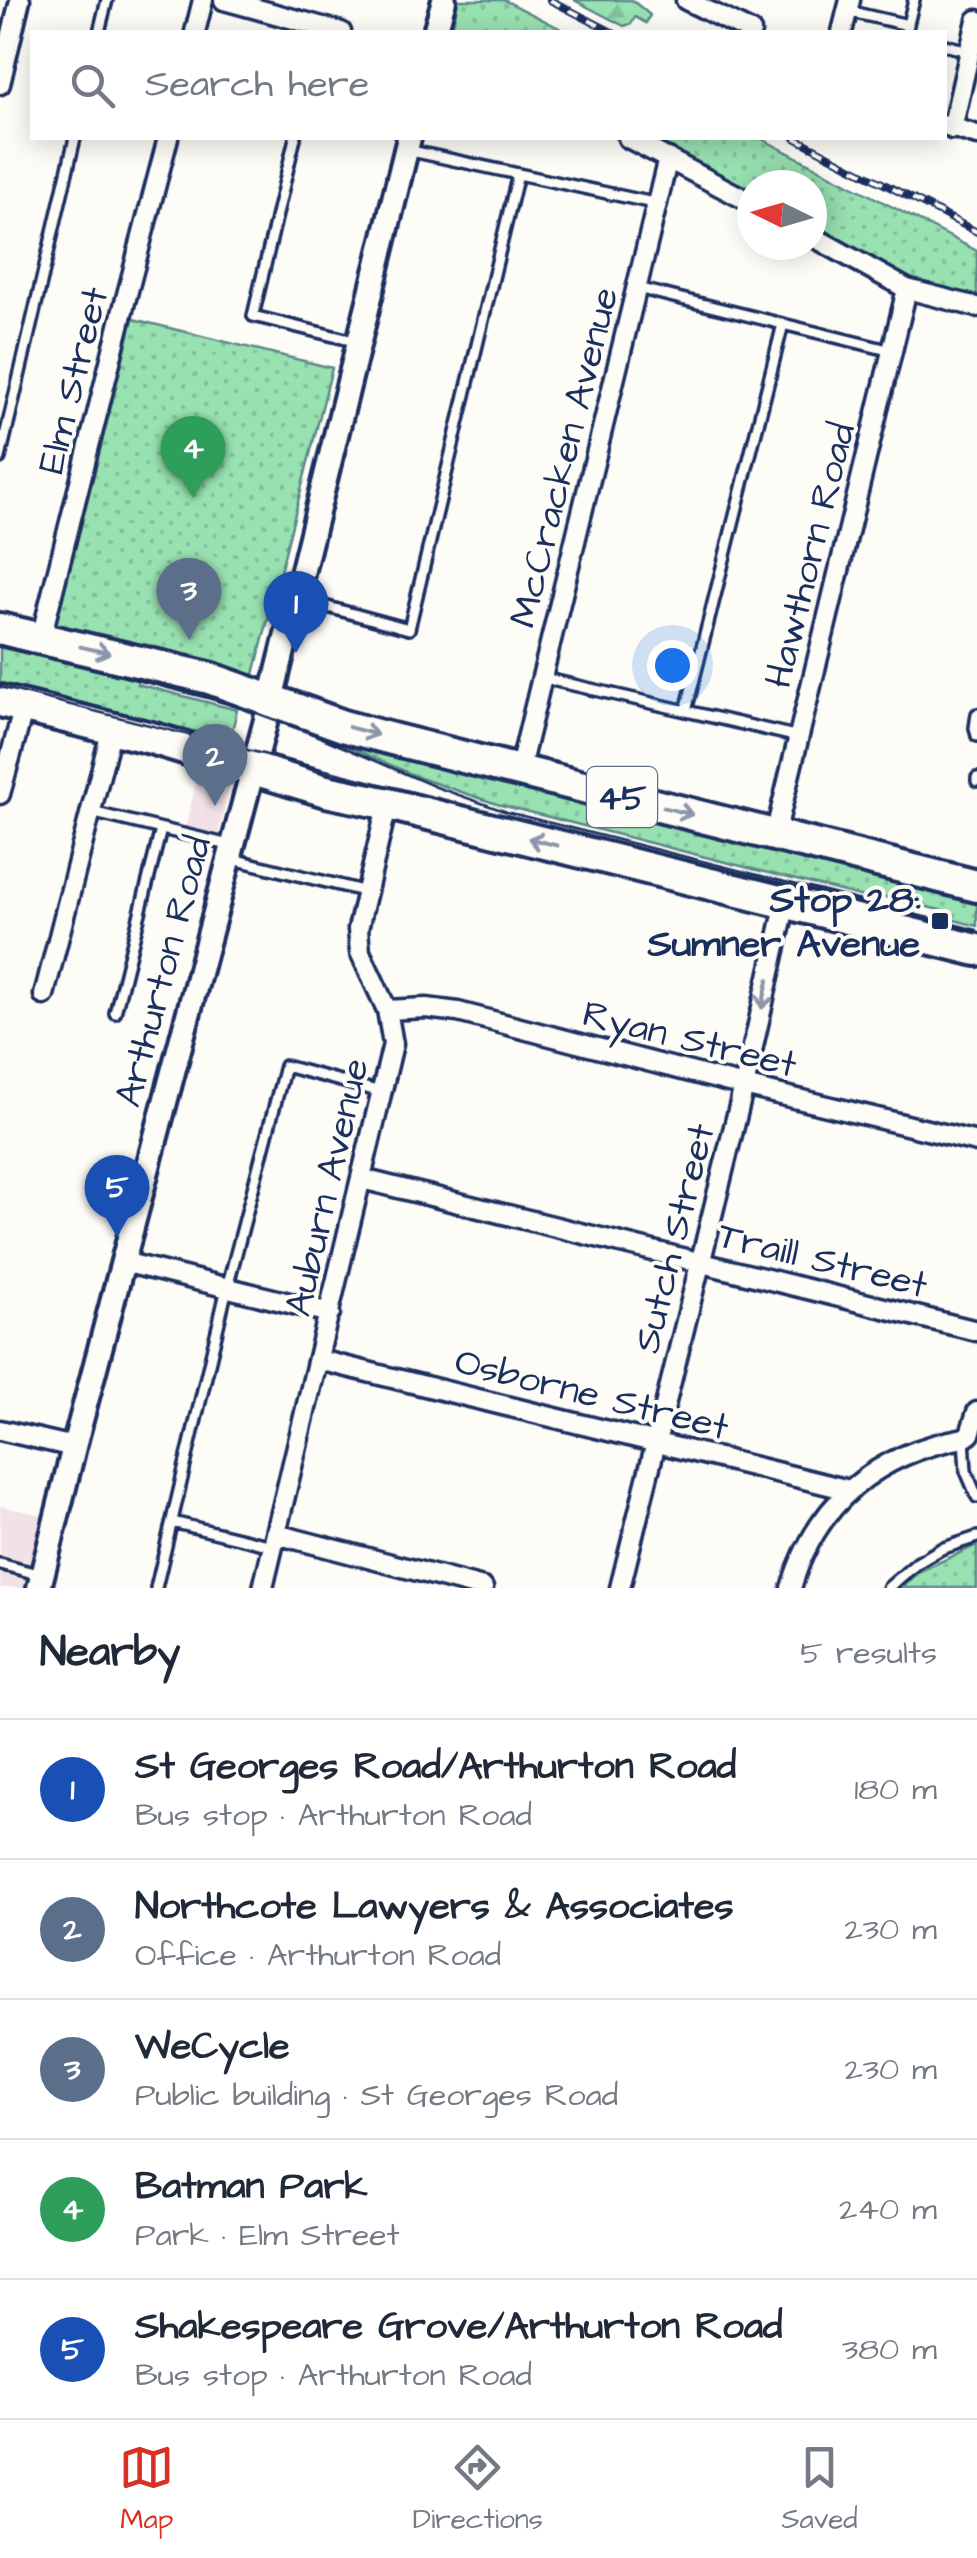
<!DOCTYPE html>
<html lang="en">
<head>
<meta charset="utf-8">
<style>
  body { margin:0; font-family:"Architects Daughter",sans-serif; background:#f2f2f3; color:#1f2937 }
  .compass { position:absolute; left:737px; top:170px; width:90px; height:90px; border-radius:50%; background:#fff; box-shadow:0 5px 25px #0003; rotate:275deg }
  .you { position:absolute; left:672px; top:665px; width:35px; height:35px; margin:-25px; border:8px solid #fff; border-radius:50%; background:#1a73e8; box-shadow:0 0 0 15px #1a73e833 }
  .badge { display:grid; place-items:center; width:65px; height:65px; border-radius:50%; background:#d93025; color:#fff; font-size:32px; font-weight:700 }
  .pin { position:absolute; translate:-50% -82px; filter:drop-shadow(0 2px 5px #0008) }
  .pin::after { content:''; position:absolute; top:52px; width:35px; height:30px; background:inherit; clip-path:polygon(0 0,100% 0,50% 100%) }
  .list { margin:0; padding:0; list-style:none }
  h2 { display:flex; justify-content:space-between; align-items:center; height:130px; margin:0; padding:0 40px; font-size:42px }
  h2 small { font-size:32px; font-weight:400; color:#747a83 }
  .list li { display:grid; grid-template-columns:65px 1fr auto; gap:30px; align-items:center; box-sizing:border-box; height:140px; padding:0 40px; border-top:2px solid #e0e1e3 }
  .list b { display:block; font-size:38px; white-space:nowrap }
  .list p { margin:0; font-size:32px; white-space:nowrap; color:#747a83 }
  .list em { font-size:32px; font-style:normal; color:#747a83 }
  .icon { flex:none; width:55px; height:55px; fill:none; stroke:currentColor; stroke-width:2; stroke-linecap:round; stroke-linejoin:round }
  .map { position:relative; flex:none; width:977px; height:1588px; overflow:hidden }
  .search { position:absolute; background:#fff; box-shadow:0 5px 25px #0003; left:30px; right:30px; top:30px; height:110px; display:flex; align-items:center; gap:25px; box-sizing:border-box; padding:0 35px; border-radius:0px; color:#747a83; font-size:38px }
  .sheet { height:830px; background:#fff }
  nav { display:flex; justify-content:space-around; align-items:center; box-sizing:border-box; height:140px; border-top:2px solid #e0e1e3; background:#fff; font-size:28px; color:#747a83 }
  nav a { display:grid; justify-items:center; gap:5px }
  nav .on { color:#d93025 }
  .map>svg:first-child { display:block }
  .built { fill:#f2e2e7 }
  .green { fill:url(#green-dots); stroke:#5a8888; stroke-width:2.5 }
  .forest { fill:url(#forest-firs); stroke:#5a8888; stroke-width:2.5 }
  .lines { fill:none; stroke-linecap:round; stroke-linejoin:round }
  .lane-casing { stroke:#1b2f5e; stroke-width:16 }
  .street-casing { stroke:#1b2f5e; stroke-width:25 }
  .secondary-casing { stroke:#1b2f5e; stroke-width:30 }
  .highway-casing { stroke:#1b2f5e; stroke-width:38 }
  .lane { stroke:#fdfcf7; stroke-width:9 }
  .street { stroke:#fdfcf7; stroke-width:18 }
  .secondary { stroke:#fdfcf7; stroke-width:22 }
  .highway { stroke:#fdfcf7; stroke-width:30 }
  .tram { stroke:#1b2f5e; stroke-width:2.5 }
  .rail-casing { stroke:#1b2f5e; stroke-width:8 }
  .rail { stroke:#fdfcf7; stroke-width:4; stroke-dasharray:11; stroke-linecap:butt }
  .oneway { stroke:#8c96aa }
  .poi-dot { fill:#1b2f5e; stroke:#fdfcf7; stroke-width:4 }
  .labels { text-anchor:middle; stroke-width:8; stroke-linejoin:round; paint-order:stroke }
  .shield { fill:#fdfcf7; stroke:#5f6c8c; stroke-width:2.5 }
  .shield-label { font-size:35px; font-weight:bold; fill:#1b2f5e }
  .street-label { font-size:38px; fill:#1b2f5e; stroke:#fdfcf7 }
  .poi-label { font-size:38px; font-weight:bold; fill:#1b2f5e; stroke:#fdfcf7; text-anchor:end }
</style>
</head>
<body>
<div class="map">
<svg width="977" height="1588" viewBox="0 0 977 1588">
  <defs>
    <pattern id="green-dots" width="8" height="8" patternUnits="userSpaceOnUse" patternTransform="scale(2.5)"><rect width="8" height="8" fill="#98e1b1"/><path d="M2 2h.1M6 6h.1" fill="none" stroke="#82c19b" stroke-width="1.8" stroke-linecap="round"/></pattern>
    <pattern id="forest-firs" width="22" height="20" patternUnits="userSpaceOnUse" patternTransform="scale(2.5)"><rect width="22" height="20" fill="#98e1b1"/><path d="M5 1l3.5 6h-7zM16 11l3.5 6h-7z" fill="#82c19b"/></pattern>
  </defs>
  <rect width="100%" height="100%" fill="#fdfcf7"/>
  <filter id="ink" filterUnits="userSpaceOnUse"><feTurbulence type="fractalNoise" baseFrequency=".01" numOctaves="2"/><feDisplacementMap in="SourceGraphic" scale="20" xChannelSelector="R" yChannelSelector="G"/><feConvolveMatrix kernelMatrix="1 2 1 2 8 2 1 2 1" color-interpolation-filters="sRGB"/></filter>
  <g filter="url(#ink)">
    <path class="built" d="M200,768L227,774L231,782L217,840L184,832Z
      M0,1506L46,1516L27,1588H0Z"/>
    <path class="green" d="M458,0H504L567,32H465L453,25Z
      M654,138H760L977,251V297L907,278L812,225V185H752V192Z
      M133,319L332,368L252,682L55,629Z
      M0,636L139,672L137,684L237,710L230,740L0,683Z
      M307,728L977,892V926L943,917L944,911L881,896L879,901L497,804L420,778Z
      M977,1545V1588H901L918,1572Z"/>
    <path class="forest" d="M574,0H632L650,15L646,23L635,17L631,24L624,26Z"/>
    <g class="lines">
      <defs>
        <path id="lane" d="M847,11L908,25
          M99,32L107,0
          M906,32L914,0
          M944,45L969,51
          M295,138L253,316L358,342
          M407,150L658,204
          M637,288L892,351
          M0,458L75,138
          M298,599L409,629L518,174
          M543,678L799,737
          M686,711L783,324
          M977,714L975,728L977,736
          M977,778V781
          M91,812L229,845
          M229,858L367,892
          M115,1013L161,829
          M964,1438L966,1471L977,1497
          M172,1522L272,1546
          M0,1564L41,1575
          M156,1588L227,1288L285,1066L381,1092
          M888,1588L917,1563L941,1549L977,1537"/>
        <path id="street" d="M224,0L341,32
          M686,0L751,32
          M195,32L203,0
          M842,32L850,0
          M0,84L20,0
          M944,125L977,135
          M952,129L977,20
          M628,138L752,203
          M812,236L907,289L977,307
          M41,638L124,306L168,138
          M519,772L668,158
          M0,794L24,707
          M775,835L907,289
          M44,995L112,728
          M387,1010L426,1008L458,1012L744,1086L977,1142
          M362,1179L977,1331
          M123,1262L330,1313
          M319,1360L849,1490
          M0,1430L74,1447
          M276,1534L483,1588
          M263,1588L393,1044L387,1010L360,952L358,929L384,819V803
          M620,1588L744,1086L786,902
          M791,1588C816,1502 878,1453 964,1438L970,1434L977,1412"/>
        <path id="secondary" d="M435,32L444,0
          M39,1588L74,1447L267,716L409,138"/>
        <path id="highway" d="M0,629L209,678L343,726L392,739L977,886
          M0,701L151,738L326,791L384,803L977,950"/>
      </defs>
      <use href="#lane" class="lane-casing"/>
      <use href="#street" class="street-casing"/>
      <use href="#secondary" class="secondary-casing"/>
      <use href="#highway" class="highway-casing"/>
      <use href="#lane" class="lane"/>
      <use href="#street" class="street"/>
      <use href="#secondary" class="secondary"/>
      <use href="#highway" class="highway"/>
      <path class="tram" d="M0,645L211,699L254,712L311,733L436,787L507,812L977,930
        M0,687L420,794"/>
      <defs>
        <path id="rail" d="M550,0L612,32
          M795,138L977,232"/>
      </defs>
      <use href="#rail" class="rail-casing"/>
      <use href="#rail" class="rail"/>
    </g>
    <defs><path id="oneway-shaft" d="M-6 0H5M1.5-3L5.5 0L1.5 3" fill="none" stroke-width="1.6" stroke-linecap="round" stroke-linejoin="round" transform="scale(2.5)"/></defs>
    <g class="oneway">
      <use href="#oneway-shaft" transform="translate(95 650) rotate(13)"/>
      <use href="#oneway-shaft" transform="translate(363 731) rotate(15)"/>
      <use href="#oneway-shaft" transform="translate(678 811) rotate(14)"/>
      <use href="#oneway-shaft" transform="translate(543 842) rotate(-166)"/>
      <use href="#oneway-shaft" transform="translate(765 994) rotate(103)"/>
    </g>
  </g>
  <rect class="poi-dot" x="930" y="911" width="20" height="20" rx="5"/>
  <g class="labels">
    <rect class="shield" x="587" y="767" width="70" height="60" rx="8"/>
    <g class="shield-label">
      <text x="622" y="809">45</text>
    </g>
    <g class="street-label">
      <text transform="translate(72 380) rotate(-76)" y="13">Elm Street</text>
      <text transform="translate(563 457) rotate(-76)" y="13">McCracken Avenue</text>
      <text transform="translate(809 555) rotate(-76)" y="13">Hawthorn Road</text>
      <text transform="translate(162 971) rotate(-75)" y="13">Arthurton Road</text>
      <text transform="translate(690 1038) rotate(14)" y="13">Ryan Street</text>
      <text transform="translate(326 1187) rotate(-77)" y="13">Auburn Avenue</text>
      <text transform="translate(673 1238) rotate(-76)" y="13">Sutch Street</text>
      <text transform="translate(823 1259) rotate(14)" y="13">Traill Street</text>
      <text transform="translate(592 1393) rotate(14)" y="13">Osborne Street</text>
    </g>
    <g class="poi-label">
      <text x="920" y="912">Stop 28:<tspan x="920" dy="44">Sumner Avenue</tspan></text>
    </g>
  </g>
</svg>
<svg class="compass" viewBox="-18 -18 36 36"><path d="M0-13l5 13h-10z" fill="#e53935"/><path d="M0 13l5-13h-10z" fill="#747a83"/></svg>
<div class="you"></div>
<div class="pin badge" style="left:296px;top:653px;background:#1a4fb4">1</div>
<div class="pin badge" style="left:215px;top:806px;background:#5c6f8a">2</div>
<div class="pin badge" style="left:189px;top:640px;background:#5c6f8a">3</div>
<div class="pin badge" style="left:193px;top:498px;background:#2e9e5b">4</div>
<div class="pin badge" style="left:117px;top:1237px;background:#1a4fb4">5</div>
<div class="search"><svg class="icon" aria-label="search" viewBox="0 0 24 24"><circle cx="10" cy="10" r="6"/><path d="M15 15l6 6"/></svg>Search here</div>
</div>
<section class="sheet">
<h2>Nearby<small>5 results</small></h2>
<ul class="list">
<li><span class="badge" style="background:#1a4fb4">1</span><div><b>St Georges Road/Arthurton Road</b><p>Bus stop · Arthurton Road</p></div><em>180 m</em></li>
<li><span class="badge" style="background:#5c6f8a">2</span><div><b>Northcote Lawyers &amp; Associates</b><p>Office · Arthurton Road</p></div><em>230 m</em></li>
<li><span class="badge" style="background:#5c6f8a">3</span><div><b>WeCycle</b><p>Public building · St Georges Road</p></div><em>230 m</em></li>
<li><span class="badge" style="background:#2e9e5b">4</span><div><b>Batman Park</b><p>Park · Elm Street</p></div><em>240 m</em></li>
<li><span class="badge" style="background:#1a4fb4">5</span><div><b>Shakespeare Grove/Arthurton Road</b><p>Bus stop · Arthurton Road</p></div><em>380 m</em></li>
</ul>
</section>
<nav>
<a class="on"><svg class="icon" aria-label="map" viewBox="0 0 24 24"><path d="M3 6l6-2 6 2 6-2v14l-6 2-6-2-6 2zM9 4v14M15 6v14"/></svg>Map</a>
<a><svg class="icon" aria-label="directions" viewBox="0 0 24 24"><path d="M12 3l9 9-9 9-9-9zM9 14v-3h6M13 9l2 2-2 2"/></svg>Directions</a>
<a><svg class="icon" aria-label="saved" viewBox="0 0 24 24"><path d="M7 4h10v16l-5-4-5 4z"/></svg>Saved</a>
</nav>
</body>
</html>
